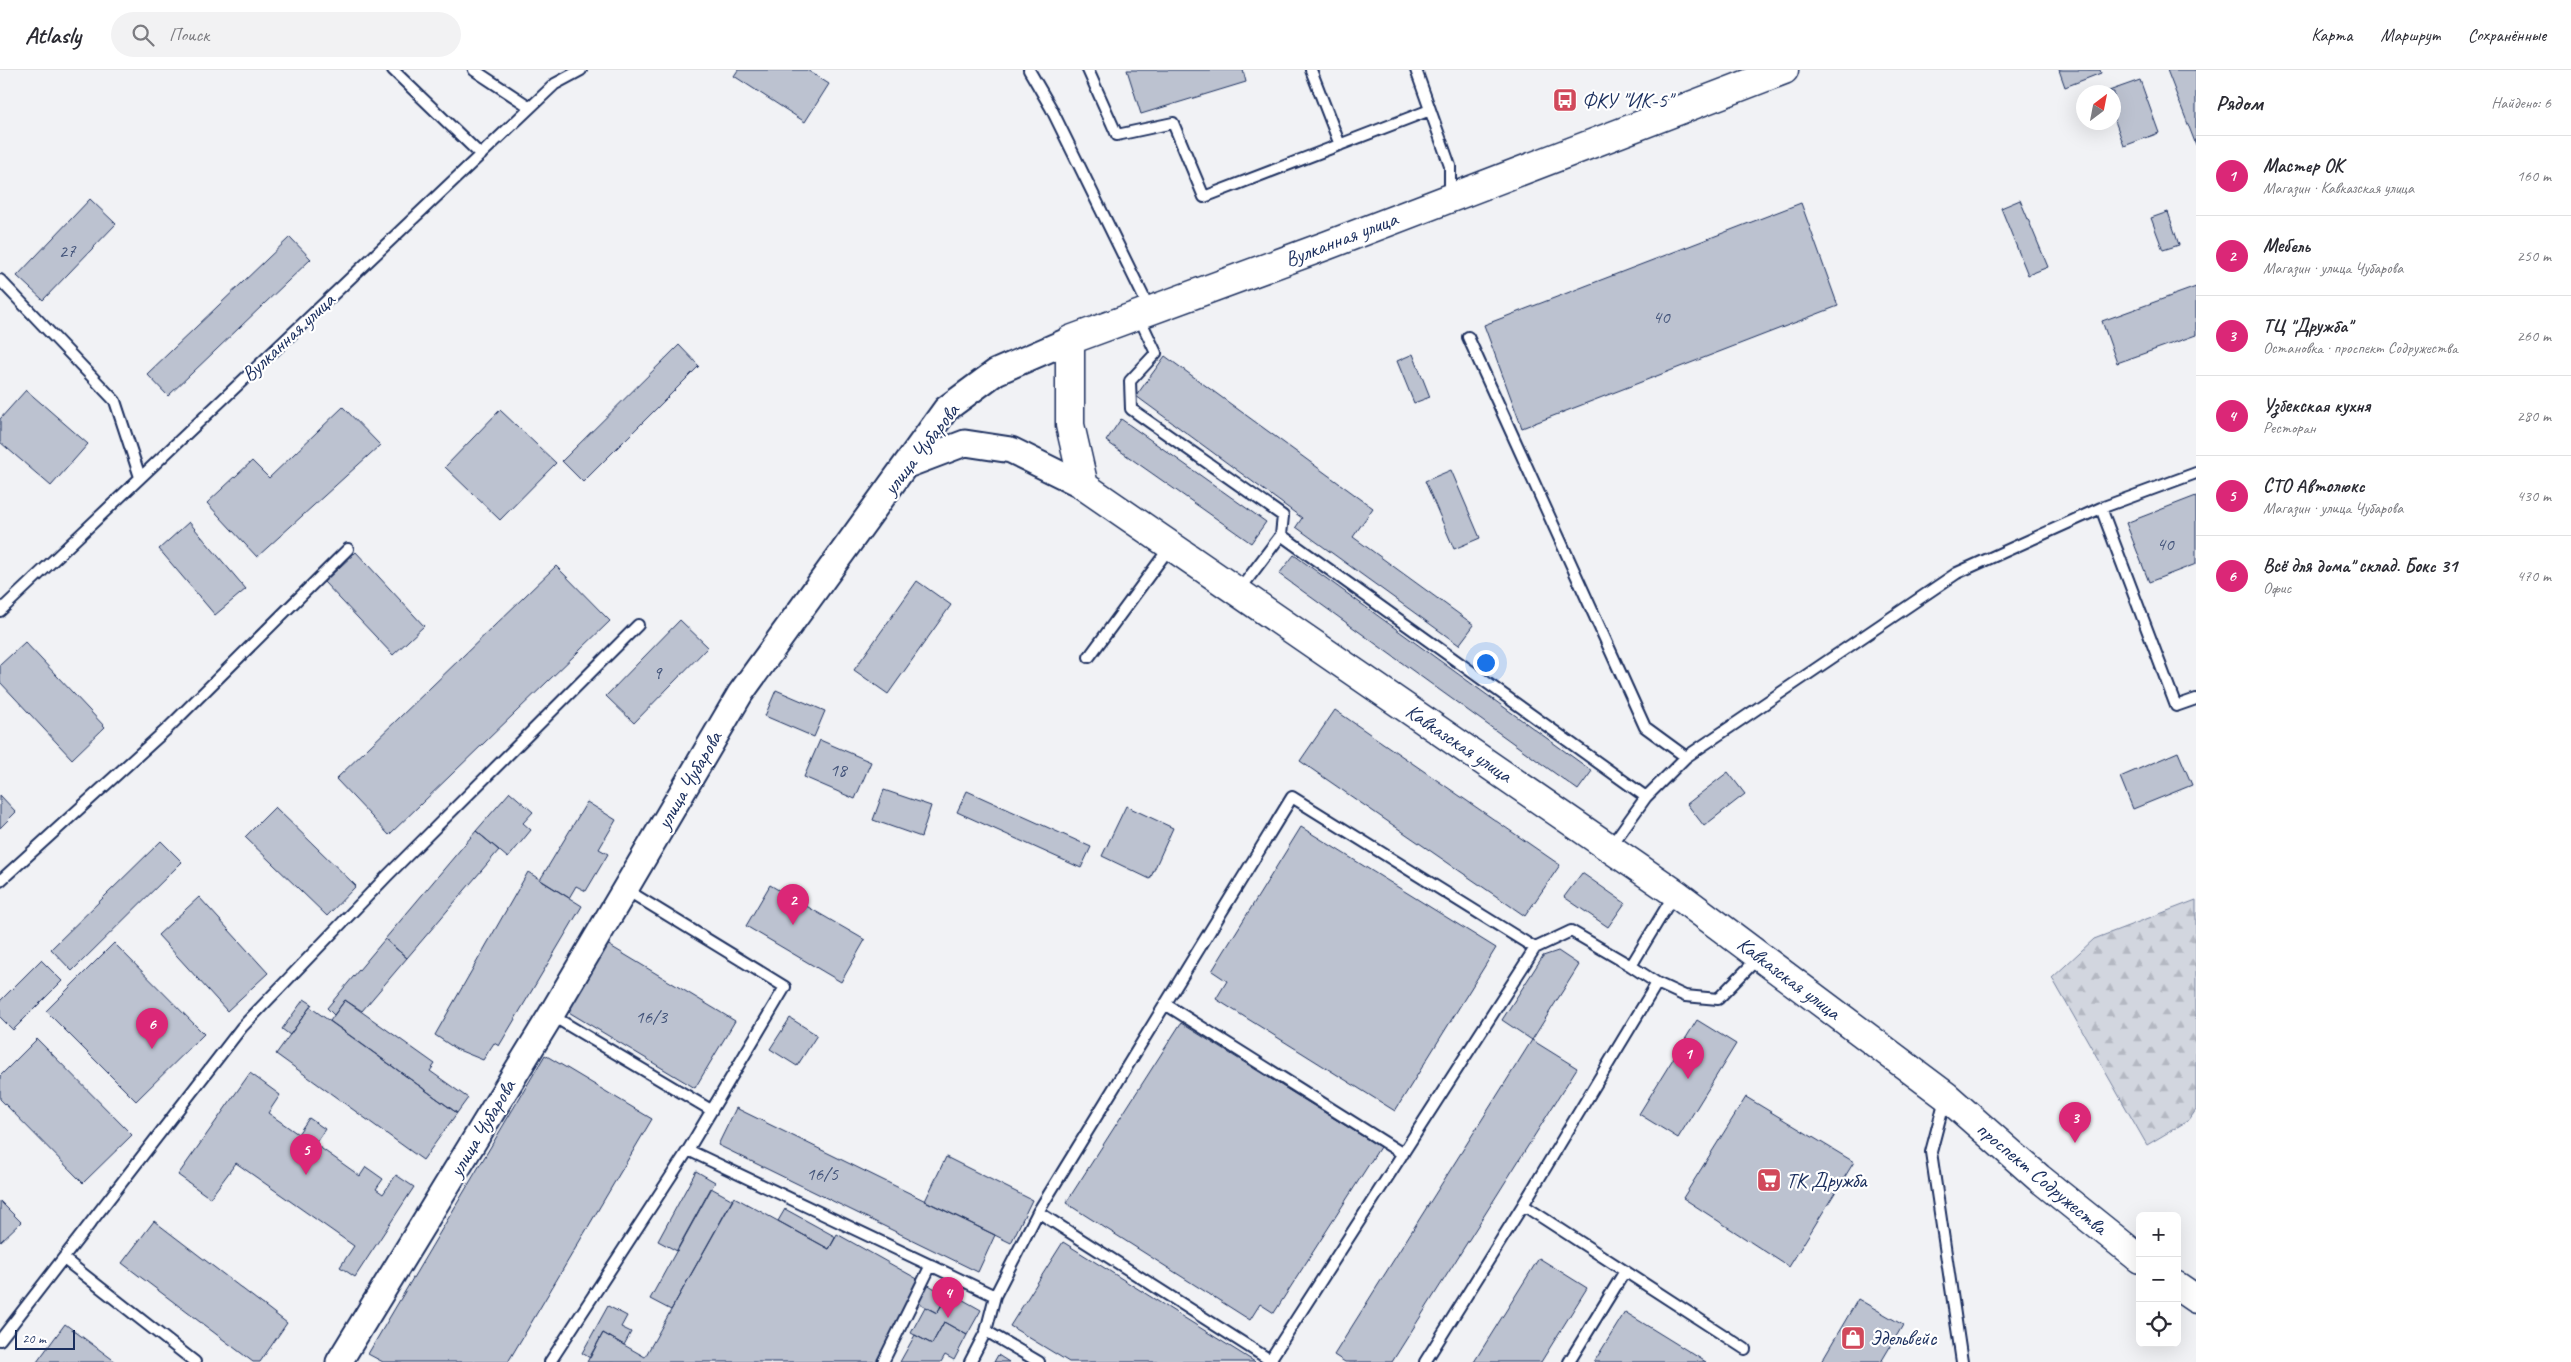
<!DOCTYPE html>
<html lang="ru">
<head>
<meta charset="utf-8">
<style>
  body { margin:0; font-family:Caveat,sans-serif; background:#f2f2f3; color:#2b2b33 }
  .controls { position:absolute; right:15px; bottom:15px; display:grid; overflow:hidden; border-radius:8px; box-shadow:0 5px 20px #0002 }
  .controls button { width:45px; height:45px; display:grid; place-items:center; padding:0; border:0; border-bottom:1px solid #e1e1e2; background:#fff; color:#2b2b33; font:25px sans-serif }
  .compass { position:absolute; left:2076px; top:15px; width:45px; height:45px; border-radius:50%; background:#fff; box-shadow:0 5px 20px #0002; rotate:32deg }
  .scale { position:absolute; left:15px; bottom:12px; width:60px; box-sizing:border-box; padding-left:5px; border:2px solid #1b2f5e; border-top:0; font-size:14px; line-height:18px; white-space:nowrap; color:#1b2f5e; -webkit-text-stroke:4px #fff; paint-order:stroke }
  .you { position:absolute; left:1485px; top:592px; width:18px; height:18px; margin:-12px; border:4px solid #fff; border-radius:50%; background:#1a73e8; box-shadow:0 0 0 8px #1a73e833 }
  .badge { display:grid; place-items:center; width:32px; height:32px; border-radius:50%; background:#db2777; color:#fff; font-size:16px; font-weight:700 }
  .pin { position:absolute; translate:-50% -41px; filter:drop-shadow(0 1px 2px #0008) }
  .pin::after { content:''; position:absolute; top:26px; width:18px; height:15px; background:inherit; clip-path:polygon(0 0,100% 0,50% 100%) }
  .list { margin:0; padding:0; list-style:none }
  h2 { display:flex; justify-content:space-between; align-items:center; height:65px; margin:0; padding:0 20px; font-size:21px }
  h2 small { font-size:16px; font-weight:400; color:#7c7c81 }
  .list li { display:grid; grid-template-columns:32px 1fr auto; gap:15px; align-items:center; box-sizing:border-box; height:80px; padding:0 20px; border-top:1px solid #e1e1e2 }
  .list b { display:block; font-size:19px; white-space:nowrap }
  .list p { margin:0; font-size:16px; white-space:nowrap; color:#7c7c81 }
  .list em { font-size:16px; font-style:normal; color:#7c7c81 }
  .icon { flex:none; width:28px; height:28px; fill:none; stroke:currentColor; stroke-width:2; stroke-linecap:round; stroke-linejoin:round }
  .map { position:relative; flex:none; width:2196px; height:1292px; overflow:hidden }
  header { display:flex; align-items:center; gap:30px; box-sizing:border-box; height:70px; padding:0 25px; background:#fff; border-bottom:1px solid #e1e1e2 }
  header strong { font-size:24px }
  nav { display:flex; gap:28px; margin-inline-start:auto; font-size:18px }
  .search { width:350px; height:45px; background:#f2f2f3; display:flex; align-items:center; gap:12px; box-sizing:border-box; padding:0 18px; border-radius:28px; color:#7c7c81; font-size:19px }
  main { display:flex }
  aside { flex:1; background:#fff }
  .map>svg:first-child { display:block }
  .forest { fill:url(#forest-firs); stroke:#76829e }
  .building { fill:#bcc2d0; stroke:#1b2f5e }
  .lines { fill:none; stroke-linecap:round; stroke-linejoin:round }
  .service-casing { stroke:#1b2f5e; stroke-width:14 }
  .tertiary-casing { stroke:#1b2f5e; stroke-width:29 }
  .secondary-casing { stroke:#1b2f5e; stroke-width:31 }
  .service { stroke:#fff; stroke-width:10 }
  .tertiary { stroke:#fff; stroke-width:25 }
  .secondary { stroke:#fff; stroke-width:28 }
  .labels { text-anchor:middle; stroke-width:4.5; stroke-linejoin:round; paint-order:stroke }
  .number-label { font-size:19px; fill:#43547a }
  .poi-label { font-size:21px; fill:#1b2f5e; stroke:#fff; text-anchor:start }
  .street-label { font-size:21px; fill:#1b2f5e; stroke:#fff }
</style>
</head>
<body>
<header>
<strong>Atlasly</strong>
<div class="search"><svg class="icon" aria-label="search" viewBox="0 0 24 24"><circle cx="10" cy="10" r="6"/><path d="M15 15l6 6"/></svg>Поиск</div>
<nav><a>Карта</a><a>Маршрут</a><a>Сохранённые</a></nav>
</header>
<main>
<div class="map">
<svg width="2196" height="1292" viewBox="0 0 2196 1292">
  <defs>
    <pattern id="forest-firs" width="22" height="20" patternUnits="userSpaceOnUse" patternTransform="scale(1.25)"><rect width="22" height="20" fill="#d2d6df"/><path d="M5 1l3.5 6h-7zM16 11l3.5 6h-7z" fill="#b4b8c2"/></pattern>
  </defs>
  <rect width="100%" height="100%" fill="#f1f2f5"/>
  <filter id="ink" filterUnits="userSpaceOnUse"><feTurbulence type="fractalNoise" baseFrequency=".02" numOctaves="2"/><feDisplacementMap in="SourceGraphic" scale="10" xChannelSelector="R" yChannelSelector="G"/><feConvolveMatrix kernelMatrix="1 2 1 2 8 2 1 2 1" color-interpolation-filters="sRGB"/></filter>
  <g filter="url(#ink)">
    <path class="forest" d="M2196,830V1040L2189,1050L2147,1075L2052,908L2094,869Z"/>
    <path class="building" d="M738,0H807L829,14L805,52L734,6Z
      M1127,0H1243L1246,12L1141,44Z
      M2059,0H2100L2101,3L2065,17Z
      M2167,0H2196V75Z
      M2140,10L2159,63L2124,76L2114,48V22H2106Z
      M90,129L116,154L43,230L17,206Z
      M2020,130L2048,197L2028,205L2001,138Z
      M1801,133L1838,236L1522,358L1484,255Z
      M2168,142L2179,175L2163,180L2151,148Z
      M290,167L311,189L168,326L147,304Z
      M2196,217V265L2117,293L2102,251Z
      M679,275L699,296L583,412L562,391Z
      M1413,284L1430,327L1414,333L1397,291Z
      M1165,286L1373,438L1353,467L1474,555L1459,575L1296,457L1302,448L1136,326Z
      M26,320L88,374L51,416L0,372V349Z
      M343,337L380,375L257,487L207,433L252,391L269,408Z
      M500,340L556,393L500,450L445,397Z
      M1121,349L1266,452L1251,473L1106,371Z
      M1451,400L1480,468L1454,479L1425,411Z
      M2196,426V494L2149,512L2126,453Z
      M189,452L246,519L215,545L159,479Z
      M356,482L424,556L393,585L324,512Z
      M1294,485L1592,701L1578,720L1279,504Z
      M556,496L610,551L389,765L336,709Z
      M917,511L951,535L888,624L854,600Z
      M680,550L708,577L634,653L606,626Z
      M25,572L105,657L72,689L0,612V595Z
      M776,620L825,641L814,667L765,646Z
      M1335,640L1560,795L1525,846L1300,691Z
      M820,670L871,692L855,729L804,707Z
      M2178,682L2192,715L2133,739L2120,707Z
      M1728,702L1745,724L1704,756L1687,734Z
      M884,720L931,736L921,767L873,750Z
      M967,721L1091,777L1081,798L957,742Z
      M510,722L533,742L523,753L531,760L508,788L476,761Z
      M0,725L16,742L0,758Z
      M587,732L616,750L599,779L608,784L586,821L576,816L569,828L540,810Z
      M1126,736L1173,758L1150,809L1102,786Z
      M275,737L356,816L327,846L245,767Z
      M1301,757L1496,878L1395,1041L1216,929L1227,911L1212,901Z
      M476,761L499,780L407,888L385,869Z
      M161,771L182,792L72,901L51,879Z
      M528,802L582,836L499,976L494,973L483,990L456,979L435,965Z
      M1582,803L1625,833L1608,857L1564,827Z
      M770,815L865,870L841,912L746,856Z
      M199,827L268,903L227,941L158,865Z
      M385,869L407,888L362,941L345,930L334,945L327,938Z
      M114,873L204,964L136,1031L46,941Z
      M607,874L735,951L695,1018L567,941Z
      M1558,881L1579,895L1532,970L1502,950L1543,886Z
      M41,890L62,911L13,960L0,947V931Z
      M304,929L312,934L290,965L282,959Z
      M345,930L435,994L430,1001L468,1028L457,1043L330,951Z
      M310,937L457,1043L423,1090L276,984Z
      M790,948L817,965L797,996L770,979Z
      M1697,950L1736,974L1678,1068L1639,1044Z
      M1181,953L1380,1077L1274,1243L1260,1234L1250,1250L1066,1133Z
      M37,969L132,1065L83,1113L0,1029V1006Z
      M1532,970L1577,998L1392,1292H1345L1334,1285Z
      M545,985L652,1049L508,1292H383L368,1284Z
      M250,1003L280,1025L268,1043L298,1064L309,1048L325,1059L315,1074L360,1106L366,1097L383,1109L376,1119L383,1124L396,1105L414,1117L355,1207L340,1197L354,1176L236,1093L210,1128L178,1105Z
      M1746,1027L1854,1092L1789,1197L1683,1128Z
      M736,1038L995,1165L978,1202L718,1075Z
      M946,1087L1032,1130L1011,1173L925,1131Z
      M696,1101L715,1112L677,1181L658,1171Z
      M711,1118L733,1130L671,1240L650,1229Z
      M734,1127L829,1179L837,1164L921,1211L876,1292H587L603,1263L645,1287Z
      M0,1131L21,1152L0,1172Z
      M785,1139L836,1167L829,1179L778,1151Z
      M154,1151L287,1253L260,1292H253L122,1193Z
      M1063,1172L1255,1292H1069L1010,1256Z
      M1539,1188L1587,1218L1541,1292H1474Z
      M927,1214L947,1226L937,1243L917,1232Z
      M949,1222L981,1240L967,1265L944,1252L932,1274L911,1263L925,1237L937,1243Z
      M1858,1229L1903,1255L1881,1292H1821Z
      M608,1236L627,1246L621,1257L631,1262L624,1275L603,1263L590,1288L582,1283Z
      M1625,1242L1706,1292H1594Z
      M944,1252L967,1265L954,1290L945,1285L941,1292H900L915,1265L932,1274Z
      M65,1254L116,1292H37Z
      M998,1285L1009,1292H994Z"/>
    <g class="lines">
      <defs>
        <path id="service" d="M393,0L481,85
          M474,0L530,37
          M1029,0L1051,38L1150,240
          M1088,0L1117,65L1173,53L1204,127L1430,40
          M1311,0L1340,75
          M1416,0L1450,96V125
          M0,210L115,331L140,407
          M1139,247L1156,283L1130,311L1131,339L1283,446L1281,465L1646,727
          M1468,267L1645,657L1686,687
          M2196,403L2101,438L2176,636L2196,629
          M1238,522L1281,465
          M0,541L555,14L581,0
          M1089,587L1170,477
          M1611,776L1646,727L1686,687L1957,503L2101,438
          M0,811L167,659L348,479
          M625,819L785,917L688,1080
          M1657,913L1685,926L1718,929L1758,888
          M1165,934L1403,1084
          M551,945L711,1040
          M1945,1029L1931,1082L1962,1292
          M1523,1135L1745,1279
          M1038,1142L1292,727L1535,878
          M64,1189L195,1292
          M986,1261L1039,1292
          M0,1270L242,957L387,806L638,555
          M1270,1290L1535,878L1571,861L1631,896L1675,823
          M550,1292L688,1080L995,1226
          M883,1292L931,1195
          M970,1292L986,1261L995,1226L1038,1142L1273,1292
          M1425,1292L1523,1135L1657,913L1631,896
          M1569,1292L1625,1201"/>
        <path id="tertiary" d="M907,395L965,373L1011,380L1084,416
          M339,1292L551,945L740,624L946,339L996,302L1070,270"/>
        <path id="secondary" d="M1784,0L1328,175L1070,270V355L1084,416L1675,823L1946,1026L2039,1108L2140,1189
          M2177,1216L2196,1229"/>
      </defs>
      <use href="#service" class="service-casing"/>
      <use href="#tertiary" class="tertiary-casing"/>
      <use href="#secondary" class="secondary-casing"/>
      <use href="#service" class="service"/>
      <use href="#tertiary" class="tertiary"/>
      <use href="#secondary" class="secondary"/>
    </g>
  </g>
  <defs>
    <symbol id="bus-square" viewBox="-11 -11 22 22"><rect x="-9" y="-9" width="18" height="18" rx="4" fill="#d1495b" stroke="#fff"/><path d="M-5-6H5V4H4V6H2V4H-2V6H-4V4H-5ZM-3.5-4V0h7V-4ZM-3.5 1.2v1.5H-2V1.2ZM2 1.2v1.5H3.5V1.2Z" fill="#fff"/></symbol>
    <symbol id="supermarket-square" viewBox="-11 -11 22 22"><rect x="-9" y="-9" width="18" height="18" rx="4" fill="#d1495b" stroke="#fff"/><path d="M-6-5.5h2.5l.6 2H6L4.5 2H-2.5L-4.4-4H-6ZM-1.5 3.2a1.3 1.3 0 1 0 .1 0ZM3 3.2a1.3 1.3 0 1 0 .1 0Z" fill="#fff"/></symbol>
    <symbol id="shop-square" viewBox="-11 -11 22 22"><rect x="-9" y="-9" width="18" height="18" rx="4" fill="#d1495b" stroke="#fff"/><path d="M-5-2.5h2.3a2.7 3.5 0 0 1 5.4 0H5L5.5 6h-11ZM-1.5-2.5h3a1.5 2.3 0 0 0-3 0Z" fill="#fff"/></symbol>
  </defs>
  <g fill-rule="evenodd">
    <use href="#bus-square" x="1551" y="16" width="28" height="28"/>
    <use href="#supermarket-square" x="1755" y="1096" width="28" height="28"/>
    <use href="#shop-square" x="1839" y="1254" width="28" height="28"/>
  </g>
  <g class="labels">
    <g class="number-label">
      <text x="67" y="187">27</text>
      <text x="1661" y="253">40</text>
      <text x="2165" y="480">40</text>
      <text x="657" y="609">9</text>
      <text x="838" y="706">18</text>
      <text x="651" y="953">16/3</text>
      <text x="822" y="1110">16/5</text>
    </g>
    <g class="poi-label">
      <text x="1582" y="37">ФКУ "ИК-5"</text>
      <text x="1786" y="1117">ТК Дружба</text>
      <text x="1870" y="1275">Эдельвейс</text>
    </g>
    <g class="street-label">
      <text transform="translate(1341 169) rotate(-21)" y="7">Вулканная улица</text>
      <text transform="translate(288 267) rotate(-43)" y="7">Вулканная улица</text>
      <text transform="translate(921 379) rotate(-52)" y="7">улица Чубарова</text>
      <text transform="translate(1459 673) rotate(34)" y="7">Кавказская улица</text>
      <text transform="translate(689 710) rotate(-60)" y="7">улица Чубарова</text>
      <text transform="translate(1789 908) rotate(37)" y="7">Кавказская улица</text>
      <text transform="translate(482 1058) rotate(-59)" y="7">улица Чубарова</text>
      <text transform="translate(2042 1108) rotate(40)" y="7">проспект Содружества</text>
    </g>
  </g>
</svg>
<div class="controls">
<button>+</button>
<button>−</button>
<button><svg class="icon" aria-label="locate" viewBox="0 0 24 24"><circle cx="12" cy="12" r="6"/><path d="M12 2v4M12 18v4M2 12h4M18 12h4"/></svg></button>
</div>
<svg class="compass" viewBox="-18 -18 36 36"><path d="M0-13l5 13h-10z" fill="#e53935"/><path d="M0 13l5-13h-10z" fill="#7c7c81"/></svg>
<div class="scale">20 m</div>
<div class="you"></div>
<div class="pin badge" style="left:1688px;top:1009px">1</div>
<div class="pin badge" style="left:793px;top:855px">2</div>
<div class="pin badge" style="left:2075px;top:1073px">3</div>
<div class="pin badge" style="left:948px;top:1248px">4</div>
<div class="pin badge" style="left:306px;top:1105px">5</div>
<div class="pin badge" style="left:152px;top:979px">6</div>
</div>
<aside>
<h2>Рядом<small>Найдено: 6</small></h2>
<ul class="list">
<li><span class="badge">1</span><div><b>Мастер ОК</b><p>Магазин · Кавказская улица</p></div><em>160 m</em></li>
<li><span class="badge">2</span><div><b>Мебель</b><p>Магазин · улица Чубарова</p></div><em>250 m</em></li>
<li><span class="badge">3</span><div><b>ТЦ &quot;Дружба&quot;</b><p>Остановка · проспект Содружества</p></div><em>260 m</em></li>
<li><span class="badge">4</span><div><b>Узбекская кухня</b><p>Ресторан</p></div><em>280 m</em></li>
<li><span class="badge">5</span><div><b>СТО Автолюкс</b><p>Магазин · улица Чубарова</p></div><em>430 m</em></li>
<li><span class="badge">6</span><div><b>Всё для дома&quot; склад. Бокс 31</b><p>Офис</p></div><em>470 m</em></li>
</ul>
</aside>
</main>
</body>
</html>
